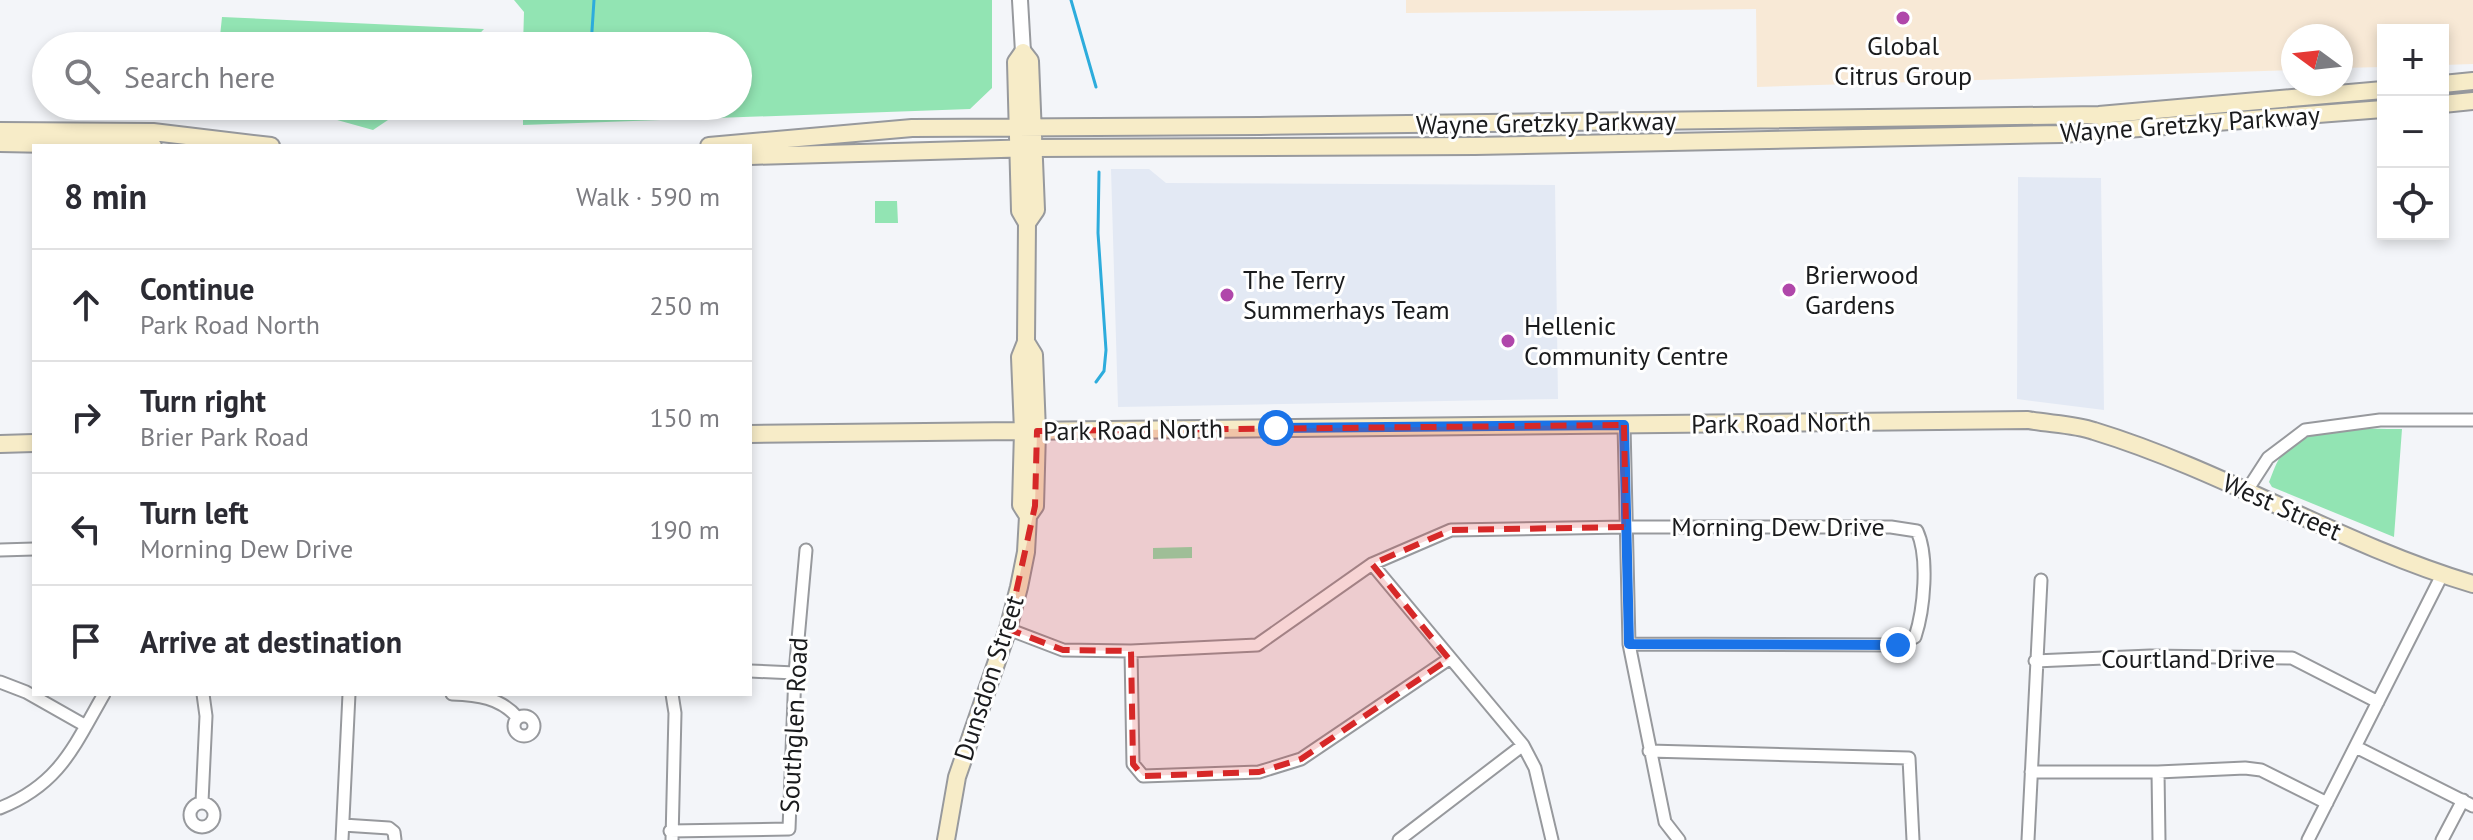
<!DOCTYPE html>
<html lang="en">
<head>
<meta charset="utf-8">
<style>
  body { margin:0; font-family:"PT Sans",sans-serif; background:#f7f7f7; color:#2b2b33 }
  .controls { position:absolute; right:24px; top:24px; display:grid; overflow:hidden; border-radius:0px; box-shadow:0 4px 12px #0003 }
  .controls button { width:72px; height:72px; display:grid; place-items:center; padding:0; border:0; border-bottom:2px solid #e1e1e2; background:#fff; color:#2b2b33; font:40px sans-serif }
  .compass { position:absolute; left:2281px; top:24px; width:72px; height:72px; border-radius:50%; background:#fff; box-shadow:0 4px 12px #0003; rotate:285deg }
  .stop { position:absolute; width:24px; height:24px; margin:-18px; border:6px solid #1a73e8; border-radius:50%; background:#fff }
  .stop.end { background:#1a73e8; border-color:#fff; box-shadow:0 2px 8px #0008 }
  .list { margin:0; padding:0; list-style:none }
  h2 { display:flex; justify-content:space-between; align-items:center; height:104px; margin:0; padding:0 32px; font-size:34px }
  h2 small { font-size:26px; font-weight:400; color:#7c7c81 }
  .list li { display:grid; grid-template-columns:52px 1fr auto; gap:24px; align-items:center; box-sizing:border-box; height:112px; padding:0 32px; border-top:2px solid #e1e1e2 }
  .list b { display:block; font-size:30px; white-space:nowrap }
  .list p { margin:0; font-size:26px; white-space:nowrap; color:#7c7c81 }
  .list em { font-size:26px; font-style:normal; color:#7c7c81 }
  .icon { flex:none; width:44px; height:44px; fill:none; stroke:currentColor; stroke-width:2; stroke-linecap:round; stroke-linejoin:round }
  .map { position:relative; flex:none; width:2473px; height:840px; overflow:hidden }
  .search { position:absolute; background:#fff; box-shadow:0 4px 12px #0003; left:32px; top:32px; width:720px; height:88px; display:flex; align-items:center; gap:20px; box-sizing:border-box; padding:0 28px; border-radius:44px; color:#7c7c81; font-size:30px }
  .panel { position:absolute; background:#fff; box-shadow:0 4px 12px #0003; left:32px; top:144px; width:720px; height:552px; border-radius:0px }
  .map>svg:first-child { display:block }
  .built { fill:#e3e9f4 }
  .industrial { fill:#f8e9d6 }
  .green { fill:#92e4b3 }
  .lines { fill:none; stroke-linecap:round; stroke-linejoin:round }
  .stream { stroke:#2dacdc; stroke-width:3 }
  .minor-casing { stroke:#97999d; stroke-width:15 }
  .tertiary-casing { stroke:#97999d; stroke-width:18 }
  .secondary-casing { stroke:#97999d; stroke-width:20 }
  .minor { stroke:#fff; stroke-width:11 }
  .tertiary { stroke:#fff; stroke-width:14 }
  .secondary { stroke:#f7ecc8; stroke-width:16 }
  .route { stroke:#1a73e8; stroke-width:10 }
  .marked { fill:#d62828; fill-opacity:0.2; stroke:#d62828; stroke-width:6; stroke-dasharray:16 10; stroke-linejoin:round }
  .poi-dot { fill:#b047aa; stroke:#fff; stroke-width:3 }
  .labels { text-anchor:middle; stroke-width:6; stroke-linejoin:round; paint-order:stroke }
  .poi-label { font-size:26px; fill:#1a1b1d; stroke:#fff; text-anchor:start }
  .street-label { font-size:26px; fill:#1a1b1d; stroke:#fff }
</style>
</head>
<body>
<div class="map">
<svg width="2473" height="840" viewBox="0 0 2473 840">
  <rect width="100%" height="100%" fill="#f3f5f9"/>
  <path class="built" d="M1111,169H1149L1166,183L1555,185L1558,399L1118,407Z
    M2018,177L2101,178L2104,410L2017,399Z"/>
  <path class="industrial" d="M1406,0H2473V64L2443,65V30H2383V67L2341,68V36H2293V70L1757,87L1756,9L1406,13Z"/>
  <path class="green" d="M514,0H992V88L970,109L523,125V106H738V46H523L524,12Z
    M222,17L484,29L468,46H219Z
    M226,106H405L400,112L373,130L312,113L254,116Z
    M875,201H897L898,223H875Z
    M2402,429L2394,537L2272,487L2269,482C2273,473 2276,461 2283,454C2312,421 2363,430 2402,429Z
    M1192,547V558L1153,559V548Z"/>
  <g class="lines">
    <path class="stream" d="M1071,0L1096,87
      M591,46L594,0
      M556,115L567,106
      M1096,382L1104,371L1106,350L1098,233L1099,172"/>
    <defs>
      <path id="minor" d="M1624,425L1629,644L1665,822L1679,840
        M2246,492L2268,458L2305,430L2380,420H2473
        M0,550L34,549
        M1372,564L1523,745L1535,768L1552,840
        M1008,629L1063,650L1131,651L1257,645L1372,564L1451,530L1626,527H1891L1917,531C1929,557 1924,610 1915,637L1898,645L1629,644
        M1131,651L1133,764L1143,776L1259,772L1301,759L1449,659
        M2035,661L2150,656L2292,658L2378,702
        M750,671L795,673
        M0,682L26,692L86,726
        M452,694C477,695 500,697 518,718
        M514 726a10 10 0 1 1 20 0a10 10 0 1 1-20 0Z
        M2356,747L2473,806
        M1649,751L1909,758L1913,840
        M2031,772H2158L2245,768L2261,770L2327,803
        M2158,772L2159,840
        M202,802L206,716L203,694
        M190 815a12 12 0 1 1 24 0a12 12 0 1 1-24 0Z
        M0,808C60,784 74,746 104,694
        M343,825L389,828L394,832L395,840
        M670,831L789,829L795,673L806,550
        M342,840L349,694
        M672,840L675,713L672,694
        M1399,840L1523,745
        M2028,840L2041,580
        M2308,840L2442,575
        M2442,840L2463,800"/>
      <path id="tertiary" d="M1020,0L1023,52"/>
      <path id="secondary" d="M2443,84L2473,81
        M2443,104L2473,101
        M0,131L153,132L271,146
        M0,143L153,146
        M709,146L912,128L1260,126L2099,115L2383,90
        M750,156L1034,148L1475,146L2062,134L2383,109
        M1027,223L1036,210L1030,61L1023,52L1016,62L1020,211L1027,223L1026,342L1020,357L1023,431L1021,505L1028,516
        M750,434L2028,420C2049,424 2074,424 2094,431C2225,471 2342,545 2473,584
        M0,444L34,443
        M946,840L957,777L1008,629L1019,587L1026,552L1028,516L1035,506L1037,431L1034,355L1026,342"/>
    </defs>
    <use href="#minor" class="minor-casing"/>
    <use href="#tertiary" class="tertiary-casing"/>
    <use href="#secondary" class="secondary-casing"/>
    <use href="#minor" class="minor"/>
    <use href="#tertiary" class="tertiary"/>
    <use href="#secondary" class="secondary"/>
  </g>
  <g class="lines">
    <path class="route" d="M1276,428L1624,425L1629,644L1898,645"/>
  </g>
  <path class="marked" d="M1624,425L1626,527L1451,530L1372,564L1449,659L1301,759L1259,772L1143,776L1133,764L1131,651L1063,650L1008,629L1035,506L1037,431Z"/>
  <g class="poi-dot">
    <circle cx="1903" cy="18" r="8"/>
    <circle cx="1789" cy="290" r="8"/>
    <circle cx="1227" cy="295" r="8"/>
    <circle cx="1508" cy="341" r="8"/>
  </g>
  <g class="labels">
    <g class="poi-label">
      <text x="1903" y="55" text-anchor="middle">Global<tspan x="1903" dy="30">Citrus Group</tspan></text>
      <text x="1805" y="284">Brierwood<tspan x="1805" dy="30">Gardens</tspan></text>
      <text x="1243" y="289">The Terry<tspan x="1243" dy="30">Summerhays Team</tspan></text>
      <text x="1524" y="335">Hellenic<tspan x="1524" dy="30">Community Centre</tspan></text>
    </g>
    <g class="street-label">
      <text transform="translate(1546 123) rotate(-1)" y="9">Wayne Gretzky Parkway</text>
      <text transform="translate(2190 124) rotate(-4)" y="9">Wayne Gretzky Parkway</text>
      <text transform="translate(1781 423) rotate(-1)" y="9">Park Road North</text>
      <text transform="translate(1133 430) rotate(-1)" y="9">Park Road North</text>
      <text transform="translate(2282 507) rotate(24)" y="9">West Street</text>
      <text x="1778" y="536">Morning Dew Drive</text>
      <text x="2188" y="668">Courtland Drive</text>
      <text transform="translate(989 678) rotate(-72)" y="9">Dunsdon Street</text>
      <text transform="translate(794 725) rotate(-87)" y="9">Southglen Road</text>
    </g>
  </g>
</svg>
<div class="controls">
<button>+</button>
<button>−</button>
<button><svg class="icon" aria-label="locate" viewBox="0 0 24 24"><circle cx="12" cy="12" r="6"/><path d="M12 2v4M12 18v4M2 12h4M18 12h4"/></svg></button>
</div>
<svg class="compass" viewBox="-18 -18 36 36"><path d="M0-13l5 13h-10z" fill="#e53935"/><path d="M0 13l5-13h-10z" fill="#7c7c81"/></svg>
<div class="stop" style="left:1276px;top:428px"></div>
<div class="stop end" style="left:1898px;top:645px"></div>
<div class="search"><svg class="icon" aria-label="search" viewBox="0 0 24 24"><circle cx="10" cy="10" r="6"/><path d="M15 15l6 6"/></svg>Search here</div>
<section class="panel">
<h2>8 min<small>Walk · 590 m</small></h2>
<ul class="list">
<li><svg class="icon" aria-label="ahead" viewBox="0 0 24 24"><path d="M12 20V5M6 11l6-6 6 6"/></svg><div><b>Continue</b><p>Park Road North</p></div><em>250 m</em></li>
<li><svg class="icon" aria-label="right" viewBox="0 0 24 24"><path d="M7 20v-9h11M14 6l5 5-5 5"/></svg><div><b>Turn right</b><p>Brier Park Road</p></div><em>150 m</em></li>
<li><svg class="icon" aria-label="left" viewBox="0 0 24 24"><path d="M17 20v-9H6M10 6l-5 5 5 5"/></svg><div><b>Turn left</b><p>Morning Dew Drive</p></div><em>190 m</em></li>
<li><svg class="icon" aria-label="arrive" viewBox="0 0 24 24"><path d="M6 21V4h12l-3 4 3 4H6"/></svg><div><b>Arrive at destination</b></div></li>
</ul>
</section>
</div>
</body>
</html>
